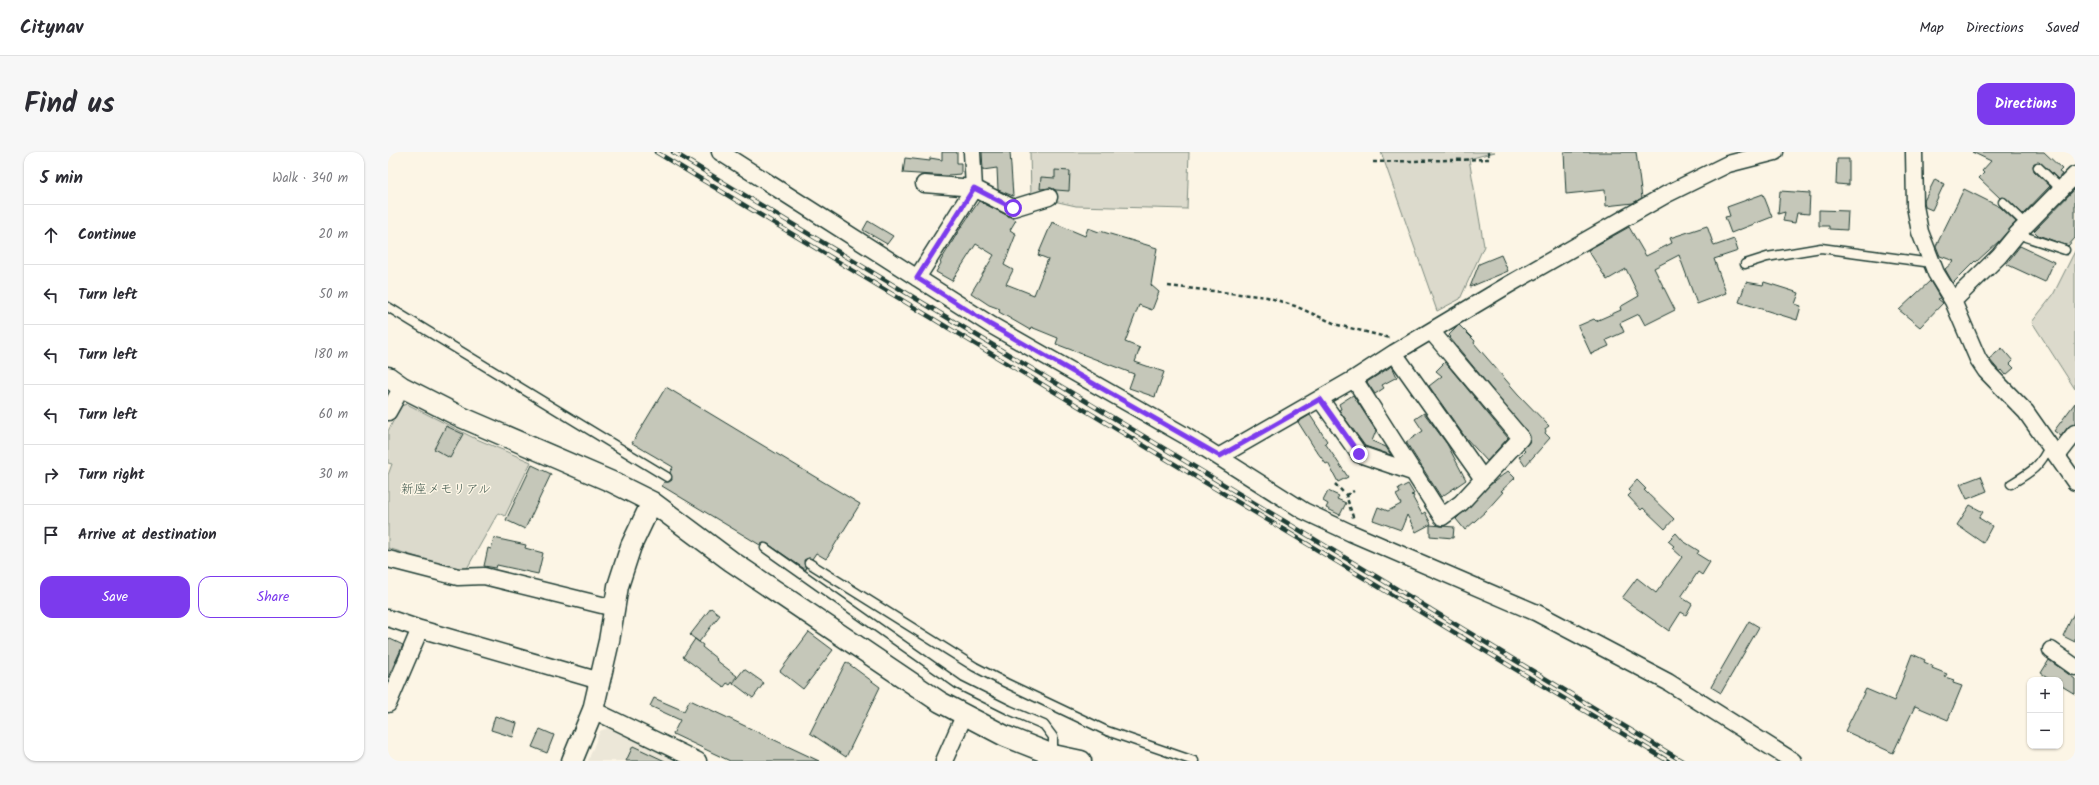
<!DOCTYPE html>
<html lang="en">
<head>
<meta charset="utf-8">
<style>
  body { margin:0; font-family:Kalam,"Klee One",sans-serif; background:#f7f7f7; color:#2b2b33 }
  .controls { position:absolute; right:12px; bottom:12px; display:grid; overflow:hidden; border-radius:8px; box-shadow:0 1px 3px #0004 }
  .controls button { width:36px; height:36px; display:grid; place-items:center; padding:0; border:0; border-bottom:1px solid #e1e1e2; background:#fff; color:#2b2b33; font:20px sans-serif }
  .stop { position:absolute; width:12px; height:12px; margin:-9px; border:3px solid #7c3aed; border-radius:50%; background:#fff }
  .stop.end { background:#7c3aed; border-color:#fff; box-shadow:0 1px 4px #0008 }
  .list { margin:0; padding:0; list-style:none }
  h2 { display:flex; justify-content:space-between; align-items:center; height:52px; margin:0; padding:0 16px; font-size:17px }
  h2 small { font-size:13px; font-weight:400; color:#7c7c81 }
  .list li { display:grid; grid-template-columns:26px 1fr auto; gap:12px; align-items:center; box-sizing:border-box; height:60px; padding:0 16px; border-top:1px solid #e1e1e2 }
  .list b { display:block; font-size:15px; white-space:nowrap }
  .list em { font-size:13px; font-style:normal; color:#7c7c81 }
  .actions { display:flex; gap:8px; padding:12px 16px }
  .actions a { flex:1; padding:9px 0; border:1px solid #7c3aed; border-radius:12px; text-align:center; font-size:14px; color:#7c3aed }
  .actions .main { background:#7c3aed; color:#fff }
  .icon { flex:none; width:22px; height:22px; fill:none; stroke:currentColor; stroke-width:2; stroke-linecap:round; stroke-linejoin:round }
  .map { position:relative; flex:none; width:1687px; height:609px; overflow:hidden; border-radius:12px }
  header { display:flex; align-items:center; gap:24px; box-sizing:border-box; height:56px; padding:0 20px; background:#fff; border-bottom:1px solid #e1e1e2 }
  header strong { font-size:19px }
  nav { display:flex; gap:22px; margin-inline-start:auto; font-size:14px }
  .intro { display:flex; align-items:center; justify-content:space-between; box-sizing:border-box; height:96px; padding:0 24px }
  h1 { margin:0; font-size:28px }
  .button { padding:10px 18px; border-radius:12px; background:#7c3aed; color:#fff; font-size:14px; font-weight:700 }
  main { display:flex; gap:24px; padding:0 24px }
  aside { flex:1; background:#fff; border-radius:12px; box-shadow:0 1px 3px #0004 }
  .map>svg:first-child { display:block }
  .built { fill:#ece7d8 }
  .green { fill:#dcdacc; stroke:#7e8c80 }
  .building { fill:#c5c7b9; stroke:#1f3d34 }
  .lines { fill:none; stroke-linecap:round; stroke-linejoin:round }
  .service-casing { stroke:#1f3d34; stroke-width:11 }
  .minor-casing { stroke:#1f3d34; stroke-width:19 }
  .tertiary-casing { stroke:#1f3d34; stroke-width:23 }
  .path { stroke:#1f3d34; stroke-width:2.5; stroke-dasharray:4 3; stroke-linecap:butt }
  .service { stroke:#fcf5e5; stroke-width:8 }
  .minor { stroke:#fcf5e5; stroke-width:16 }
  .tertiary { stroke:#fcf5e5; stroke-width:20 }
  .rail-casing { stroke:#1f3d34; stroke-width:4.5 }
  .rail { stroke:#fcf5e5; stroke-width:3; stroke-dasharray:9; stroke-linecap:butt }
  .route { stroke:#7c3aed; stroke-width:5 }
  .labels { text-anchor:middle; stroke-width:3; stroke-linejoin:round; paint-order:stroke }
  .park-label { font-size:13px; fill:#455c52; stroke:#fcf5e5 }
</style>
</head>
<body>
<header>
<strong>Citynav</strong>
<nav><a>Map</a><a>Directions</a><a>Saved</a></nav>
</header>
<div class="intro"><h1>Find us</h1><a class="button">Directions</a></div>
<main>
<aside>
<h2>5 min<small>Walk · 340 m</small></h2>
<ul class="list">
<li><svg class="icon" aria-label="ahead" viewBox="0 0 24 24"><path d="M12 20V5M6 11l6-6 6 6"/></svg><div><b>Continue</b></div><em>20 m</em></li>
<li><svg class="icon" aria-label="left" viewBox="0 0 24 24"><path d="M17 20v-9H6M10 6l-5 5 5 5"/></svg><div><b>Turn left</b></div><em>50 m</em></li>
<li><svg class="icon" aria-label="left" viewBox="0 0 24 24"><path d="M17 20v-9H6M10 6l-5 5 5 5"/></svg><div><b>Turn left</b></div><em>180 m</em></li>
<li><svg class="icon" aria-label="left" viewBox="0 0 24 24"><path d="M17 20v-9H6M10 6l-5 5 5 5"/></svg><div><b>Turn left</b></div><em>60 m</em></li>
<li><svg class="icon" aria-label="right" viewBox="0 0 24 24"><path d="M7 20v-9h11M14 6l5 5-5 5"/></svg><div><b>Turn right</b></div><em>30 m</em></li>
<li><svg class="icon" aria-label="arrive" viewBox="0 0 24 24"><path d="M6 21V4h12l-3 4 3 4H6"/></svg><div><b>Arrive at destination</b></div></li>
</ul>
<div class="actions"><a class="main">Save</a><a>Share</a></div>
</aside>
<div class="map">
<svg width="1687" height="609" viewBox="0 0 1687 609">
  <rect width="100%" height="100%" fill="#fcf5e5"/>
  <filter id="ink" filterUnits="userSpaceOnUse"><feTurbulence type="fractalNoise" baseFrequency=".025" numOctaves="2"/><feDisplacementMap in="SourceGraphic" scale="8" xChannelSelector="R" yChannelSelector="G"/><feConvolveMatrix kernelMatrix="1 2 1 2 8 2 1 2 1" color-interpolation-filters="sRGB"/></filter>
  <g filter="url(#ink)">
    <path class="built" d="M222,575L295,609H200L212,579Z"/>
    <path class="green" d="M642,0H801L799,57L688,54L643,44Z
      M993,0H1107L1081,7L1096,94L1072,147L1049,159Z
      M1687,99V237L1644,170L1665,143Z
      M19,252L84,285L143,310L117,364L110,361L77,420L0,396V323L4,312L0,311V279L13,254Z"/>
    <path class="building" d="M554,0H569V11H573V22L560,23V24L515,21L517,6L542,9V6L554,8Z
      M594,0H622L625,44L610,38L609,16L595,18Z
      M1176,0H1248L1254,46L1245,51L1218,54L1217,38L1178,42Z
      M1584,0H1656L1674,17L1671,20L1674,22L1670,27L1653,11H1646L1645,14L1646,19L1662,34L1635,62L1618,46H1612L1591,26L1596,21L1594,19L1603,9Z
      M1449,7H1461V33L1448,32Z
      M667,18L682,19L681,39L668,38L663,36L652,37L653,25L667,26Z
      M1547,27L1556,32L1544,58L1537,55L1536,49Z
      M1576,37L1612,55L1628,70L1611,89L1588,110L1587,109L1565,131L1557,117L1566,109L1552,104L1548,94Z
      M1687,37V86L1680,94L1650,83L1646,79Z
      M1392,39L1422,41L1421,62L1409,61L1407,71L1395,69L1397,60L1390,62Z
      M1375,42L1384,65L1343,81L1337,65L1342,64L1339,55Z
      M591,49L628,68L622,78L628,82L616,113L625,118L618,132L646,143L660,107L650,103L664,70L697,84L700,76L711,80L712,79L769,96L763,133L771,140L764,158L751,153L737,190L752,196L747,210L776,220L767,245L741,236L746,222L668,192L670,186L643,175L642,178L611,160L612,157L601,153L583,141L606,103L588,92L564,129L548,120L553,111L552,110L570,80Z
      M1431,58L1460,59L1459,78L1441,77V74H1431Z
      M480,69L505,84L499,92L475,78Z
      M1319,74L1326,94L1346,87L1350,99L1326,107L1338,141L1309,152L1291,103L1266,116L1287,158L1257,173L1251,162L1232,171L1236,180L1218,188L1221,194L1203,202L1190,174L1206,167L1208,169L1233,158L1232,155L1251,144L1238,117L1219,128L1200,98L1241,75L1258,104L1284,91L1282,86Z
      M1632,94L1666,110L1657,130L1618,112Z
      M1113,103L1120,119L1082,135L1091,112Z
      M1542,129L1552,146L1550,147L1555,151L1532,175L1511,158Z
      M1358,130L1375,133L1376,130L1411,141L1407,152L1413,154L1409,168L1351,150Z
      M1071,173L1087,189L1086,191L1130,242L1161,274L1157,277L1158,279L1157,281L1162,286L1137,314L1131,305L1137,299L1135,297L1142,289V284L1062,186L1063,185L1061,183Z
      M1614,196L1625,209L1622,212L1626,216L1618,223L1614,218L1612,220L1601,207Z
      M1057,210L1120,286L1099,309L1077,285L1041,234L1054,224L1048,219Z
      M1004,214L1009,225L994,233L996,236L987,242L979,230Z
      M278,235L472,352L438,407L428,401L424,407L421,406L416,408L418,418L380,392L375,391L372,393L274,334L276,330H281L284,328L282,320L285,315L244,291Z
      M965,243L988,279L984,289L998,295L1003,303L977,294L951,258L953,257L951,252Z
      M1687,251V272L1680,275L1673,284L1666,279Z
      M1036,261L1059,292L1078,328L1053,345L1018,290L1035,279L1027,267Z
      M922,263L939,289L937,291L960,325L950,330L940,311L938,312L927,297L910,270Z
      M58,274L75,282L62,306L46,297Z
      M144,313L163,322L137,377L118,368Z
      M1120,319L1127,326L1113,339L1115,340L1098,359L1077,378L1068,367L1102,333Z
      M1593,324L1599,339L1579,347L1572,332Z
      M1249,328L1258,337L1256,338L1286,367L1277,377L1255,356L1253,358L1240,344L1243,341L1240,338Z
      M1020,332L1026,342L1023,343L1026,344L1025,346L1034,362L1037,360L1043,372L1028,380L1019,363L1013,378L985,368L990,355L1000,359L1013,352L1008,343L1012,341L1010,337Z
      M940,339L951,344L949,347L958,351L952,363L938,356L940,352L935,349Z
      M1582,353L1595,360L1591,366L1604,374L1595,391L1569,373Z
      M1042,373L1066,375L1065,386L1042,384Z
      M1288,381L1295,389L1311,399L1309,402L1322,410L1314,423L1310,420L1293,445L1304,452L1298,463L1293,460L1281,479L1234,446L1249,426L1268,441L1294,405L1284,396L1286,394L1280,389Z
      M106,386L138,393L137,396L155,401L150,422L109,413L108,416L96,414L100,396L103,397Z
      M323,456L332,463L311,490L302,483Z
      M1687,459V490L1675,484Z
      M1361,469L1371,475L1333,541L1323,535Z
      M421,480L445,498L415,537L392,519Z
      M0,486L15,493L0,526Z
      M307,487L315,493L314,495L329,507L328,508L349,524L342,533L339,531L336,535L295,505Z
      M1524,502L1537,508L1536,510L1545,514L1544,516L1559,522L1557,525L1566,528L1565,531L1574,534L1560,568L1527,554L1505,601L1457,579L1478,537L1506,549Z
      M1661,508L1687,527V542L1672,533V528H1664L1653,521Z
      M458,510L492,535L458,605L422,581Z
      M356,517L376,531L365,546L345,531Z
      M266,546L296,559L302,548L431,609H342L285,582L292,568L262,554Z
      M107,564L129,571L125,585L103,578Z
      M152,577L166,583L159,601L144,595Z
      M245,594L277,609H238Z"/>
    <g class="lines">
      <defs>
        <path id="service" d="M1650,15L1674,38
          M1615,50L1638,72
          M1629,82L1677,98
          M1357,112L1379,105L1433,96L1544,111
          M0,155L279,325
          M1623,332C1643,320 1652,315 1662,293
          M377,396L571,533L621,558L656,573L665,585V602
          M421,411L587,515L618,531L719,579L806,609"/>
        <path id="minor" d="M332,0L603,173L796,283L916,359L963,381L1149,461L1280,530L1405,609
          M1526,0L1527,54L1532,80L1548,121L1565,149L1590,207L1598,219L1638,260L1687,330
          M536,32L586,36L625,56L661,45
          M529,126L586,36L584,0
          M1565,149L1611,104L1629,82L1687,23
          M1006,201L1095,327
          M966,227L1054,365L1073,351L1133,286L1043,179
          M932,247L971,302L1027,321
          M0,260L14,235
          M832,304L966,227L1006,201L1120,133L1279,42L1340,12L1387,0
          M1669,304L1687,281
          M0,407L70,425L96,424L226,456
          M0,466L32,477L212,529
          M1663,498L1687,515
          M0,552L32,477
          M205,558L310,609
          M556,609L576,564"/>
        <path id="tertiary" d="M0,225L14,235L73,265L224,330L264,350L343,409L552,550L617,584L665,603L693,609
          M184,609L205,558L221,489L230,434L243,394L264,350"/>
      </defs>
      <use href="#service" class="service-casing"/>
      <use href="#minor" class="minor-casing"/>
      <use href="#tertiary" class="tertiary-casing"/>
      <path class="path" d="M985,10L1101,7L1100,0
        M780,134L879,145L907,154L950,173L1002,186
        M947,332L958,343L966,368
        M958,343L966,339"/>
      <use href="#service" class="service"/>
      <use href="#minor" class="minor"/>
      <use href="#tertiary" class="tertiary"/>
      <defs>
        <path id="rail" d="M268,0L1280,609
          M285,0L1294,609"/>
      </defs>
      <use href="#rail" class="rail-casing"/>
      <use href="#rail" class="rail"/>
    </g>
  </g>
  <g class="lines" filter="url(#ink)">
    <path class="route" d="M625,56L586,36L529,126L603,173L832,304L932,247L971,302"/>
  </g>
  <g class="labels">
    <g class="park-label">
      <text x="58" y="341">新座メモリアル</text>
    </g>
  </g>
</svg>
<div class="controls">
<button>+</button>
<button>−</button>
</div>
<div class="stop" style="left:625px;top:56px"></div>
<div class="stop end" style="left:971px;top:302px"></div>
</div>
</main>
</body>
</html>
